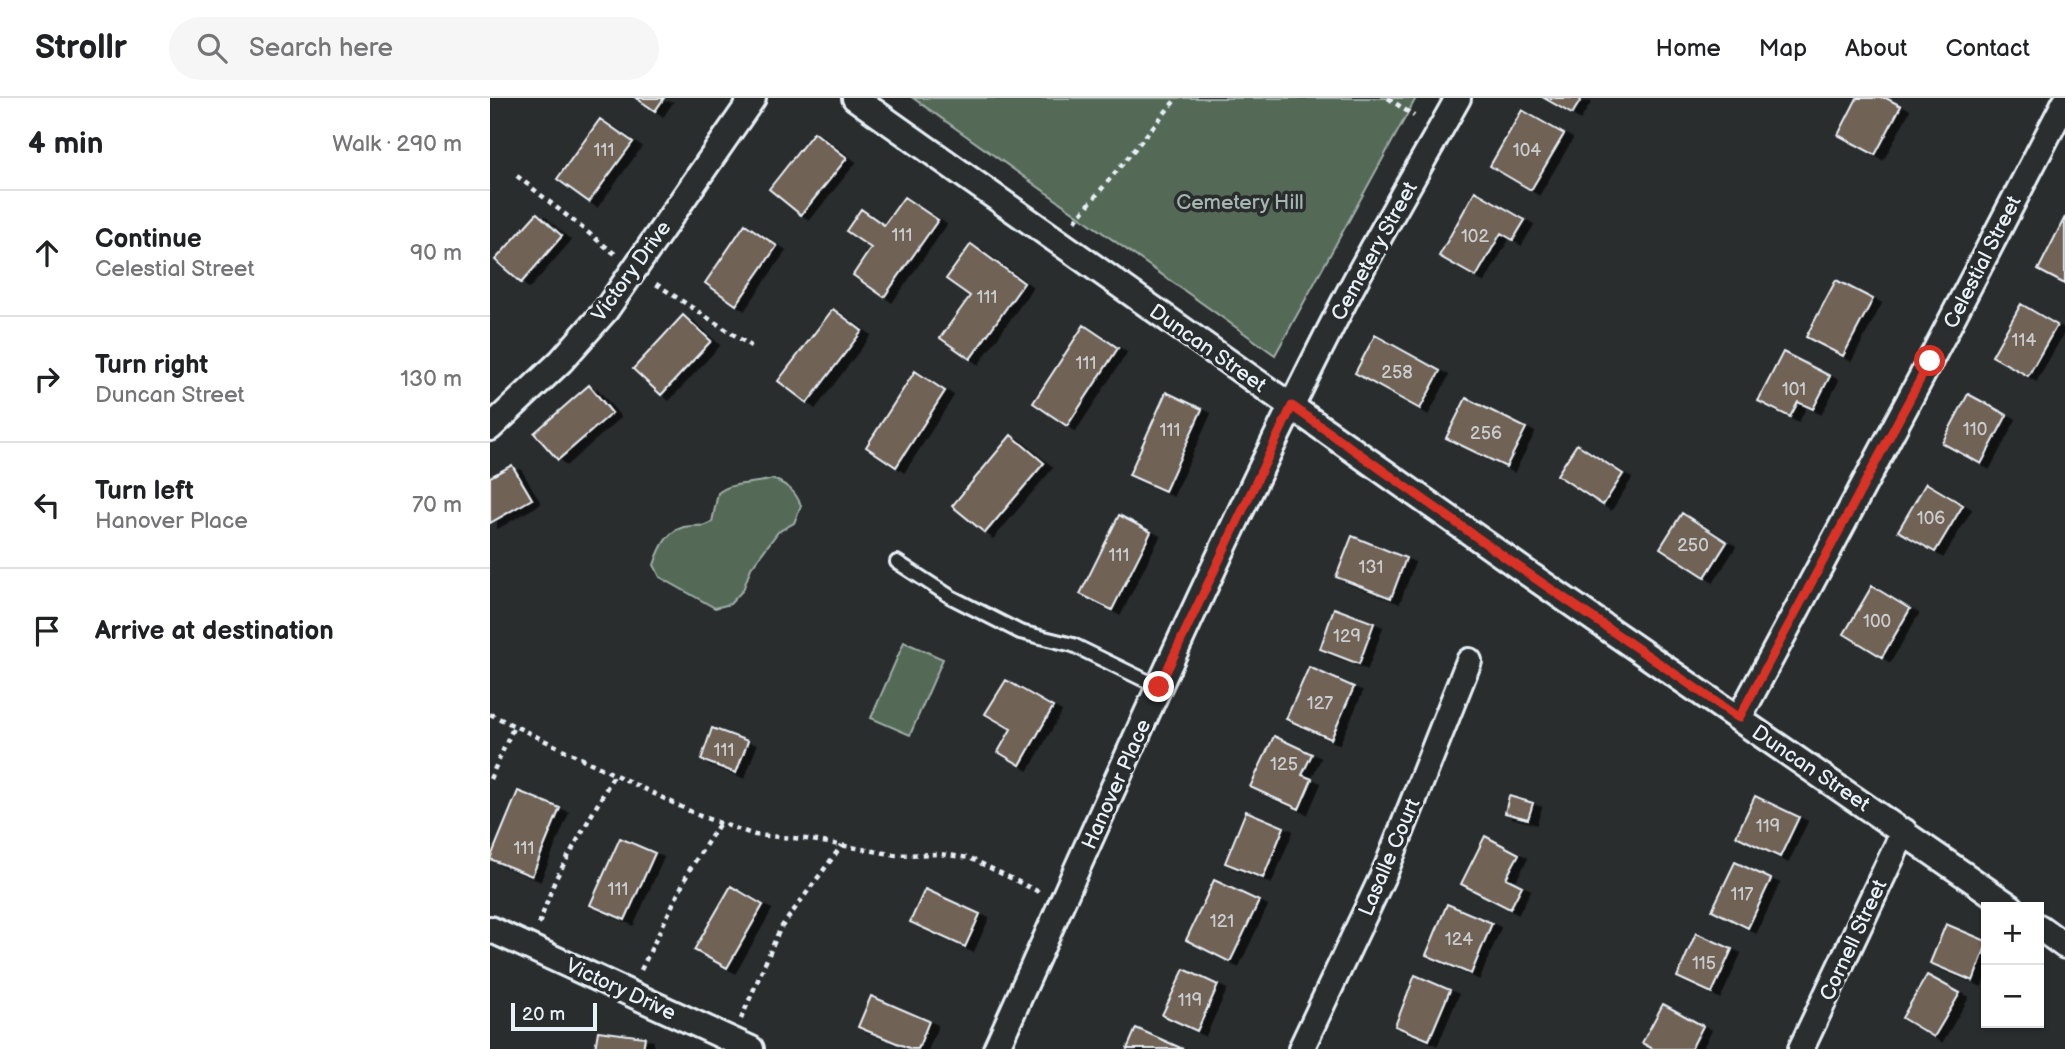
<!DOCTYPE html>
<html lang="en">
<head>
<meta charset="utf-8">
<style>
  body { margin:0; font-family:"Balsamiq Sans",sans-serif; background:#f6f6f6; color:#202124 }
  .controls { position:absolute; right:21px; bottom:21px; display:grid; overflow:hidden; border-radius:0px; box-shadow:0 2px 5px #0004 }
  .controls button { width:63px; height:63px; display:grid; place-items:center; padding:0; border:0; border-bottom:2px solid #e0e0e0; background:#fff; color:#202124; font:35px sans-serif }
  .scale { position:absolute; left:21px; bottom:18px; width:86px; box-sizing:border-box; padding-left:7px; border:4px solid #e8f1f8; border-top:0; font-size:19px; line-height:24px; white-space:nowrap; color:#e8f1f8; -webkit-text-stroke:5px #2a2d2e; paint-order:stroke }
  .stop { position:absolute; width:21px; height:21px; margin:-16px; border:5px solid #d93025; border-radius:50%; background:#fff }
  .stop.end { background:#d93025; border-color:#fff; box-shadow:0 2px 7px #0008 }
  .list { margin:0; padding:0; list-style:none }
  h2 { display:flex; justify-content:space-between; align-items:center; height:91px; margin:0; padding:0 28px; font-size:30px }
  h2 small { font-size:23px; font-weight:400; color:#757577 }
  .list li { display:grid; grid-template-columns:46px 1fr auto; gap:21px; align-items:center; box-sizing:border-box; height:126px; padding:0 28px; border-top:2px solid #e0e0e0 }
  .list b { display:block; font-size:26px; white-space:nowrap }
  .list p { margin:0; font-size:23px; white-space:nowrap; color:#757577 }
  .list em { font-size:23px; font-style:normal; color:#757577 }
  .icon { flex:none; width:38px; height:38px; fill:none; stroke:currentColor; stroke-width:2; stroke-linecap:round; stroke-linejoin:round }
  .map { position:relative; flex:none; width:1575px; height:951px; overflow:hidden }
  header { display:flex; align-items:center; gap:42px; box-sizing:border-box; height:98px; padding:0 35px; background:#fff; border-bottom:2px solid #e0e0e0 }
  header strong { font-size:33px }
  nav { display:flex; gap:38px; margin-inline-start:auto; font-size:24px }
  .search { width:490px; height:63px; background:#f6f6f6; display:flex; align-items:center; gap:18px; box-sizing:border-box; padding:0 24px; border-radius:38px; color:#757577; font-size:26px }
  main { display:flex }
  aside { flex:1; background:#fff }
  .map>svg:first-child { display:block }
  .green { fill:#546b57; stroke:#9eaea8; stroke-width:2 }
  .building { fill:#6f6255; stroke:#e8f1f8; stroke-width:2; filter:url(#shadow) }
  .lines { fill:none; stroke-linecap:round; stroke-linejoin:round }
  .service-casing { stroke:#e8f1f8; stroke-width:18 }
  .minor-casing { stroke:#e8f1f8; stroke-width:30 }
  .path { stroke:#e8f1f8; stroke-width:4.5; stroke-dasharray:5 5; stroke-linecap:butt }
  .service { stroke:#2a2d2e; stroke-width:12 }
  .minor { stroke:#2a2d2e; stroke-width:24 }
  .route { stroke:#d93025; stroke-width:9 }
  .labels { text-anchor:middle; stroke-width:7; stroke-linejoin:round; paint-order:stroke }
  .number-label { font-size:18px; fill:#cacdcf }
  .park-label { font-size:21px; fill:#a5b5b0; stroke:#2a2d2e }
  .street-label { font-size:21px; fill:#e8f1f8; stroke:#2a2d2e }
</style>
</head>
<body>
<header>
<strong>Strollr</strong>
<div class="search"><svg class="icon" aria-label="search" viewBox="0 0 24 24"><circle cx="10" cy="10" r="6"/><path d="M15 15l6 6"/></svg>Search here</div>
<nav><a>Home</a><a>Map</a><a>About</a><a>Contact</a></nav>
</header>
<main>
<aside>
<h2>4 min<small>Walk · 290 m</small></h2>
<ul class="list">
<li><svg class="icon" aria-label="ahead" viewBox="0 0 24 24"><path d="M12 20V5M6 11l6-6 6 6"/></svg><div><b>Continue</b><p>Celestial Street</p></div><em>90 m</em></li>
<li><svg class="icon" aria-label="right" viewBox="0 0 24 24"><path d="M7 20v-9h11M14 6l5 5-5 5"/></svg><div><b>Turn right</b><p>Duncan Street</p></div><em>130 m</em></li>
<li><svg class="icon" aria-label="left" viewBox="0 0 24 24"><path d="M17 20v-9H6M10 6l-5 5 5 5"/></svg><div><b>Turn left</b><p>Hanover Place</p></div><em>70 m</em></li>
<li><svg class="icon" aria-label="arrive" viewBox="0 0 24 24"><path d="M6 21V4h12l-3 4 3 4H6"/></svg><div><b>Arrive at destination</b></div></li>
</ul>
</aside>
<div class="map">
<svg width="1575" height="951" viewBox="0 0 1575 951">
  <defs>
    <filter id="shadow"><feDropShadow dx="8" dy="4.5" stdDeviation="0" flood-color="#0009"/></filter>
  </defs>
  <rect width="100%" height="100%" fill="#2a2d2e"/>
  <filter id="ink" filterUnits="userSpaceOnUse"><feTurbulence type="fractalNoise" baseFrequency=".0143" numOctaves="2"/><feDisplacementMap in="SourceGraphic" scale="14" xChannelSelector="R" yChannelSelector="G"/><feConvolveMatrix kernelMatrix="1 2 1 2 8 2 1 2 1" color-interpolation-filters="sRGB"/></filter>
  <g filter="url(#ink)">
    <path class="green" d="M423,0H926L785,257Z
      M283,381C297,387 306,393 311,408L304,425L288,434L261,470L253,492L240,506L225,510L170,479L164,467C170,449 178,429 201,428C212,427 211,430 222,424L228,395C243,383 263,387 283,381Z
      M414,544L453,561L420,637L381,620Z"/>
    <path class="building" d="M146,0H174L165,13Z
      M1054,0H1092L1082,16Z
      M1367,0H1396L1411,8L1385,57L1348,37Z
      M1032,12L1074,36L1041,92L1000,68Z
      M110,21L143,44L99,104L67,81Z
      M324,34L357,60L311,117L279,91Z
      M985,93L1035,122L1023,142L1011,135L986,179L949,158Z
      M414,99L448,122L394,199L363,177L381,150L356,133L371,111L394,127Z
      M47,115L72,138L31,185L5,162Z
      M1575,119V186L1548,172Z
      M255,126L287,148L246,207L215,185Z
      M481,146L534,185L480,261L450,240L480,198L456,181Z
      M1346,182L1383,201L1353,258L1316,239Z
      M1531,206L1567,227L1538,278L1502,258Z
      M343,211L372,233L317,305L288,283Z
      M193,217L221,243L171,297L143,271Z
      M594,227L628,250L577,328L543,305Z
      M885,237L950,273L930,311L865,275Z
      M1293,254L1340,278L1323,311L1308,304L1300,319L1268,303Z
      M425,273L455,293L406,369L376,349Z
      M99,287L122,315L68,362L44,335Z
      M676,294L712,311L675,393L639,377Z
      M1478,296L1517,317L1491,366L1452,345Z
      M976,300L1036,330L1016,369L956,340Z
      M521,337L554,365L495,435L462,408Z
      M1087,346L1133,376L1113,407L1067,377Z
      M22,367L42,401L0,425V379Z
      M1436,385L1473,407L1445,454L1408,433Z
      M1192,415L1237,444L1215,479L1170,450Z
      M629,417L661,434L622,512L590,496Z
      M862,438L916,460L901,500L846,479Z
      M1382,488L1420,511L1392,559L1354,536Z
      M844,510L884,525L869,566L830,551Z
      M819,569L864,589L841,641L796,621Z
      M516,582L563,609L530,667L508,654L521,631L495,616Z
      M222,630L258,643L246,675L211,662Z
      M784,638L822,656L812,677L822,681L809,711L760,689Z
      M28,693L70,710L42,778L0,761Z
      M1019,698L1043,705L1038,721L1015,715Z
      M1265,698L1309,719L1290,759L1246,738Z
      M756,713L794,729L773,780L735,765Z
      M995,738L1029,756L1016,780L1032,788L1020,811L971,786Z
      M130,740L165,755L135,822L100,807Z
      M1245,764L1281,781L1258,830L1222,812Z
      M724,782L769,803L740,864L696,842Z
      M241,788L273,807L237,870L204,852Z
      M435,791L490,816L475,849L420,824Z
      M957,806L1002,825L981,876L936,857Z
      M1456,826L1496,843V848L1483,883L1440,865Z
      M1206,835L1242,851L1222,895L1187,879Z
      M694,871L728,887L707,933L672,917Z
      M925,877L960,892L939,942L905,928Z
      M1437,877L1470,895L1444,939L1412,920Z
      M381,898L439,923L428,951H421L368,929Z
      M1173,906L1213,928L1201,951H1163L1152,945Z
      M646,930L693,951H637Z
      M108,933L155,939L153,951H105Z"/>
    <g class="lines">
      <defs>
        <path id="service" d="M407,464L461,499L530,534L583,547L669,589"/>
        <path id="minor" d="M365,0L1033,472L1521,809
          M0,330L71,263L116,212L263,0
          M1249,620L1440,263L1575,4
          M1549,829L1575,848
          M0,831L261,951
          M506,951C619,701 728,448 854,204C890,135 930,68 968,0
          M811,951L897,769L979,563
          M1311,951L1414,733"/>
      </defs>
      <use href="#service" class="service-casing"/>
      <use href="#minor" class="minor-casing"/>
      <path class="path" d="M898,0L924,18
        M27,78L125,156
        M585,123L687,0
        M166,186L261,248
        M0,616L210,718L265,737L316,741L406,757L450,756L480,760L549,794
        M0,681L24,628
        M49,826L65,782L124,677
        M151,872L200,771L230,725
        M251,921L290,831L352,747"/>
      <use href="#service" class="service"/>
      <use href="#minor" class="minor"/>
    </g>
  </g>
  <g class="lines" filter="url(#ink)">
    <path class="route" d="M669,589L802,308L1033,472L1249,620L1440,263"/>
  </g>
  <g class="labels">
    <g class="number-label">
      <text x="114" y="58">111</text>
      <text x="1037" y="58">104</text>
      <text x="412" y="143">111</text>
      <text x="985" y="144">102</text>
      <text x="497" y="205">111</text>
      <text x="1534" y="248">114</text>
      <text x="596" y="271">111</text>
      <text x="907" y="280">258</text>
      <text x="1304" y="297">101</text>
      <text x="1485" y="337">110</text>
      <text x="680" y="338">111</text>
      <text x="996" y="341">256</text>
      <text x="1441" y="426">106</text>
      <text x="1203" y="453">250</text>
      <text x="629" y="463">111</text>
      <text x="881" y="475">131</text>
      <text x="1387" y="529">100</text>
      <text x="857" y="544">129</text>
      <text x="830" y="611">127</text>
      <text x="234" y="658">111</text>
      <text x="794" y="672">125</text>
      <text x="1278" y="734">119</text>
      <text x="34" y="756">111</text>
      <text x="128" y="797">111</text>
      <text x="1252" y="802">117</text>
      <text x="732" y="829">121</text>
      <text x="969" y="847">124</text>
      <text x="1214" y="871">115</text>
      <text x="700" y="908">119</text>
    </g>
    <g class="park-label">
      <text x="750" y="111">Cemetery Hill</text>
    </g>
    <g class="street-label">
      <text transform="translate(884 153) rotate(-61)" y="7">Cemetery Street</text>
      <text transform="translate(1492 164) rotate(-63)" y="7">Celestial Street</text>
      <text transform="translate(141 173) rotate(-54)" y="7">Victory Drive</text>
      <text transform="translate(718 250) rotate(35)" y="7">Duncan Street</text>
      <text transform="translate(1321 670) rotate(34)" y="7">Duncan Street</text>
      <text transform="translate(626 686) rotate(-66)" y="7">Hanover Place</text>
      <text transform="translate(899 759) rotate(-67)" y="7">Lasalle Court</text>
      <text transform="translate(1363 842) rotate(-65)" y="7">Cornell Street</text>
      <text transform="translate(131 891) rotate(25)" y="7">Victory Drive</text>
    </g>
  </g>
</svg>
<div class="controls">
<button>+</button>
<button>−</button>
</div>
<div class="scale">20 m</div>
<div class="stop" style="left:1440px;top:263px"></div>
<div class="stop end" style="left:669px;top:589px"></div>
</div>
</main>
</body>
</html>
